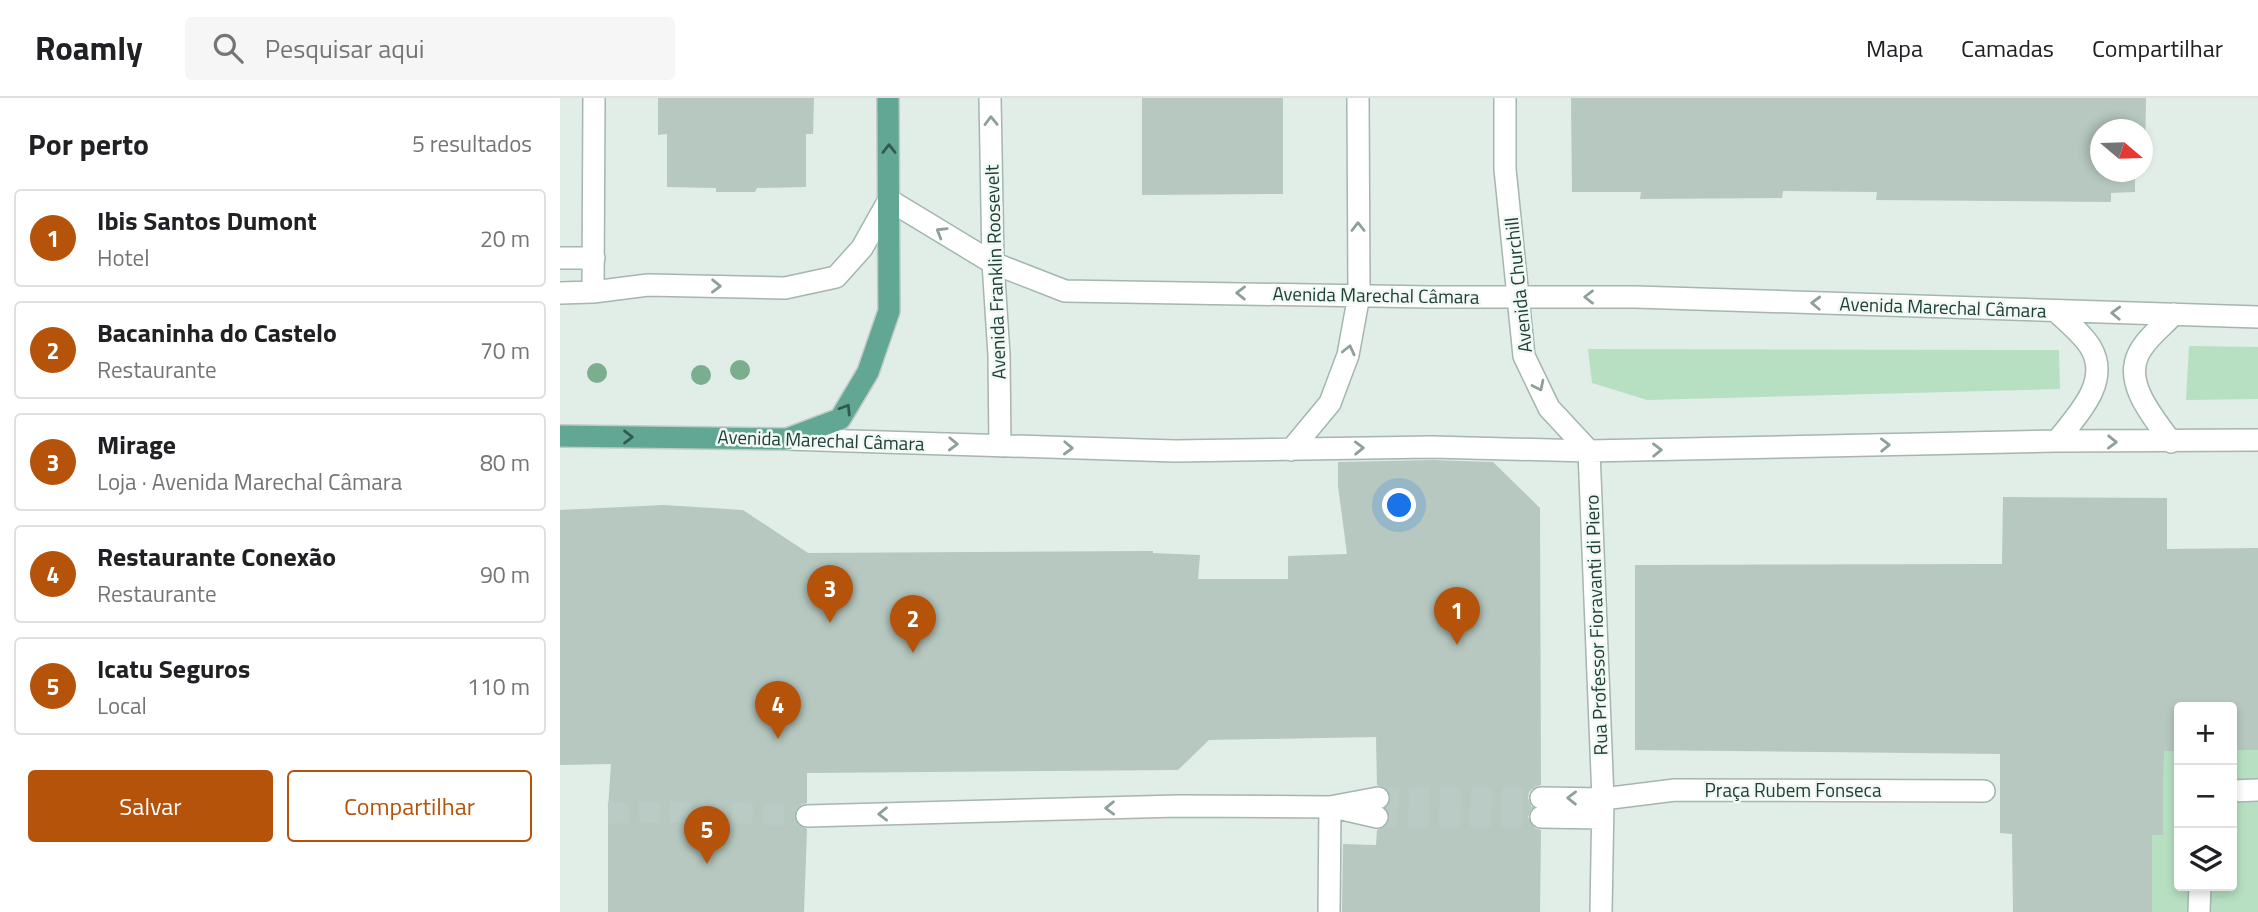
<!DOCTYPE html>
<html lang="pt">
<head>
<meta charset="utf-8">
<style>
  body { margin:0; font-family:"Titillium Web",sans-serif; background:#f6f6f6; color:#202124 }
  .controls { position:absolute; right:21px; bottom:21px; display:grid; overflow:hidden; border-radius:7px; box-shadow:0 4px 10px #0003 }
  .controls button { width:63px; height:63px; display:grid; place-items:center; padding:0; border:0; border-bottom:2px solid #e0e0e0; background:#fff; color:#202124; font:35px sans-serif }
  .compass { position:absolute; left:1530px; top:21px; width:63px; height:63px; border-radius:50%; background:#fff; box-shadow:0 4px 10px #0003; rotate:109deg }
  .you { position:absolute; left:840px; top:408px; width:24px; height:24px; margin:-18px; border:5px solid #fff; border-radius:50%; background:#1a73e8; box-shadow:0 0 0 10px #1a73e833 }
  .badge { display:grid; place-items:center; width:46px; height:46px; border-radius:50%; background:#b45309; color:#fff; font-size:23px; font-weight:700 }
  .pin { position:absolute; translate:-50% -58px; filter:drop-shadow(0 2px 4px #0008) }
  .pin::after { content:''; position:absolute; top:37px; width:24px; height:21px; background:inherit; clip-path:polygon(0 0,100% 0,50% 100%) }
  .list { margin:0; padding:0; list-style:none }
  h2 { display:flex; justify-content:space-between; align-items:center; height:91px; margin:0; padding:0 28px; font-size:30px }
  h2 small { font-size:23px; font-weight:400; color:#757577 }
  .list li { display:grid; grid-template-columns:46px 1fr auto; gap:21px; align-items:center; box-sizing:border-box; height:98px; margin:0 14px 14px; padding:0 14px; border:2px solid #e0e0e0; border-radius:7px }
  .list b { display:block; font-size:26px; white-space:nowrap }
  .list p { margin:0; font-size:23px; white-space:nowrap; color:#757577 }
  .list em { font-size:23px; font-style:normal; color:#757577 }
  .actions { display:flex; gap:14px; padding:21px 28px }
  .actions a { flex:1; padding:16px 0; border:2px solid #b45309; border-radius:7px; text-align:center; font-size:24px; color:#b45309 }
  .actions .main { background:#b45309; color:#fff }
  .icon { flex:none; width:38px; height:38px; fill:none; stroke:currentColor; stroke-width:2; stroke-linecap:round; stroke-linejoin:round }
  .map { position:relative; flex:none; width:1698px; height:814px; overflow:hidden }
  header { display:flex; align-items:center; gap:42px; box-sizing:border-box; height:98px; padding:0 35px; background:#fff; border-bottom:2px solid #e0e0e0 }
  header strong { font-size:33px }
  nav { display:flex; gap:38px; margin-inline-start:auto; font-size:24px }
  .search { width:490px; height:63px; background:#f6f6f6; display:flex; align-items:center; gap:18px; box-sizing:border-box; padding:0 24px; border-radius:7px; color:#757577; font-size:26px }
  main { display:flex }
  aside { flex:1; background:#fff }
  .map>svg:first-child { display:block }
  .green { fill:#b7e0c2 }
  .building { fill:#b6c8c0 }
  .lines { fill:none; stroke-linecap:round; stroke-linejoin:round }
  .minor-tunnel { stroke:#bacac4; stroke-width:21; stroke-dasharray:21 10; stroke-linecap:butt }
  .minor-casing { stroke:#a3b6af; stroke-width:24 }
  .major-casing { stroke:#c0cac7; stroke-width:24 }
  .minor { stroke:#fff; stroke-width:21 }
  .major { stroke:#61a794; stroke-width:21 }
  .tree { fill:#7aae8e }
  .oneway { stroke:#8fa09b }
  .oneway2 { stroke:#305a4e }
  .labels { text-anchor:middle; stroke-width:5; stroke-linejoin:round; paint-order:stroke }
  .street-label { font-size:19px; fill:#1f4037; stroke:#f2f9f5 }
</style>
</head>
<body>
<header>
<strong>Roamly</strong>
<div class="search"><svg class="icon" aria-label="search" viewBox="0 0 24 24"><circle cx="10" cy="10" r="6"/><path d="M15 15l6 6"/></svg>Pesquisar aqui</div>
<nav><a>Mapa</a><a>Camadas</a><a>Compartilhar</a></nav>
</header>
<main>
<aside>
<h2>Por perto<small>5 resultados</small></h2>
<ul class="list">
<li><span class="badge">1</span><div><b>Ibis Santos Dumont</b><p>Hotel</p></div><em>20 m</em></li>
<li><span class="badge">2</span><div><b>Bacaninha do Castelo</b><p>Restaurante</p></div><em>70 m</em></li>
<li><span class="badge">3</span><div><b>Mirage</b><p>Loja · Avenida Marechal Câmara</p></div><em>80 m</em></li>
<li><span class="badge">4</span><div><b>Restaurante Conexão</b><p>Restaurante</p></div><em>90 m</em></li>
<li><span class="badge">5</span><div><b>Icatu Seguros</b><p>Local</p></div><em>110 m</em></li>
</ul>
<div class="actions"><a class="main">Salvar</a><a>Compartilhar</a></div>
</aside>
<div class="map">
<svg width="1698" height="814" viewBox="0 0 1698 814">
  <rect width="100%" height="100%" fill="#e1ede7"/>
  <path class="green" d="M1629,248L1698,249V301L1626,302Z
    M1028,251L1499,252L1500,291L1087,302L1032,285Z
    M1672,652H1698V814H1592V737L1603,736L1604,653H1619V788H1672Z"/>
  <path class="building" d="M98,0H254L253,36H246V89L197,90L195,94H156V90L107,89V36L98,37Z
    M582,0H723V96L582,97Z
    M1011,0H1586L1585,62H1583V32H1541V74H1575V94L1551,95V104L1316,102L1317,94L1223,93L1222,100L1080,101L1081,94H1012Z
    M872,362L933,364L980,410L981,687L974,689L969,694L968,700L972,710L968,719L974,730L981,732L980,814H782L783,746L816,747L817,732L826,728L830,721L826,710L831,704V697L827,691L817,687L816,639L649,642L618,672L247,675V705L240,707L234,718L236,725L247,731L244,814H48V710L51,666L0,667V412L104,407L183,412L248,455L593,453V455L640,457L638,481H728V458L787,456L778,388V364Z
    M1443,399L1607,400V451L1698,450V652H1672V609H1619V653H1604L1603,737H1592V814H1453L1452,736L1440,735V656L1075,652V467L1442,466Z"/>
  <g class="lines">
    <path class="minor-tunnel" d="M818,700H981
      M48,715L148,714L247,718
      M817,719H981"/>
    <defs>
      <path id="minor" d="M430,0L433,165L439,257L440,348
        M945,0V71L964,258L989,310L1029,353
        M0,160H34
        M33,194L34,0
        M0,195L33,194L88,187L225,190L276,179L302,150L329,102L433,165L505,193L870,199H1076L1698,219
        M1496,213C1507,224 1523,236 1531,250C1551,285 1516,318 1497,343
        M227,341L615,353L872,349L1029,353L1497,343L1698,342
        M1611,344C1595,321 1564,287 1578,257C1585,241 1602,229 1614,216
        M731,352L770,305L788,257L799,197L798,0
        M1029,353L1043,701L1041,814
        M1672,693L1698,692
        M981,700L1043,701L1115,692L1424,693
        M782,711L817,719
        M247,718L618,708L770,709L818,700
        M981,719L1042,720
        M769,814L770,709
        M1639,814L1640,788"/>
      <path id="major" d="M0,338L227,341L280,321L308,274L329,213L328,0"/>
    </defs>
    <use href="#minor" class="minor-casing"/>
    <use href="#major" class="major-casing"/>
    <use href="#minor" class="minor"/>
    <use href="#major" class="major"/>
  </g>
  <g class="tree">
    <circle cx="180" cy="272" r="10"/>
    <circle cx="37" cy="275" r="10"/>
    <circle cx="141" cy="277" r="10"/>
  </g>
  <defs><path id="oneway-chevron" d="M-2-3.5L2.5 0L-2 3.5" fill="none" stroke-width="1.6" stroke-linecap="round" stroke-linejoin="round" transform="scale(1.75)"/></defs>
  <g class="oneway">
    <use href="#oneway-chevron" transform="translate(431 23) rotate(-91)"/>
    <use href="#oneway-chevron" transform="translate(798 129) rotate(-90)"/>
    <use href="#oneway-chevron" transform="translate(381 134) rotate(-149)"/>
    <use href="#oneway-chevron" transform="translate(156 188) rotate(1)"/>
    <use href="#oneway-chevron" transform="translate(681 195) rotate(-179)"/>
    <use href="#oneway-chevron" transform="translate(1029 199) rotate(180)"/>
    <use href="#oneway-chevron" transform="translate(1256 205) rotate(-178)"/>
    <use href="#oneway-chevron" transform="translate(1556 215) rotate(-178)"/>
    <use href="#oneway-chevron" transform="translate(789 252) rotate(-77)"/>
    <use href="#oneway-chevron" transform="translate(979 288) rotate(64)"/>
    <use href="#oneway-chevron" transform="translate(1552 344) rotate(1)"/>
    <use href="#oneway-chevron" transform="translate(393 346) rotate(2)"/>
    <use href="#oneway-chevron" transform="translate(1325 347) rotate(-1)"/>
    <use href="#oneway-chevron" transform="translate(508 350) rotate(2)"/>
    <use href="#oneway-chevron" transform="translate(799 350) rotate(-1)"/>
    <use href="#oneway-chevron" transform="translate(1097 352) rotate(-1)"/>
    <use href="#oneway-chevron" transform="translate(1012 700) rotate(-179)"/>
    <use href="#oneway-chevron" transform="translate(550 710) rotate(179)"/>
    <use href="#oneway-chevron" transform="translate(323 716) rotate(179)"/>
  </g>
  <g class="oneway2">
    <use href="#oneway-chevron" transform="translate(329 51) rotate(-90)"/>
    <use href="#oneway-chevron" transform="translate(286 311) rotate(-58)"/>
    <use href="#oneway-chevron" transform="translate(68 339)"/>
  </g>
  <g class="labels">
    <g class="street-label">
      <text transform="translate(435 174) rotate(-92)" y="7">Avenida Franklin Roosevelt</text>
      <text transform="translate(958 187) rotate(-96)" y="7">Avenida Churchill</text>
      <text transform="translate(816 197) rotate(1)" y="7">Avenida Marechal Câmara</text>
      <text transform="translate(1383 209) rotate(2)" y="7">Avenida Marechal Câmara</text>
      <text transform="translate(261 342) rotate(2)" y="7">Avenida Marechal Câmara</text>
      <text transform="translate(1036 527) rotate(-92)" y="7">Rua Professor Fioravanti di Piero</text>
      <text x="1233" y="699">Praça Rubem Fonseca</text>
    </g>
  </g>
</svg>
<div class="controls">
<button>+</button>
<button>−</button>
<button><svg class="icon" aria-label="layers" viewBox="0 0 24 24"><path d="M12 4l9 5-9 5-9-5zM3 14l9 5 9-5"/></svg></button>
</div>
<svg class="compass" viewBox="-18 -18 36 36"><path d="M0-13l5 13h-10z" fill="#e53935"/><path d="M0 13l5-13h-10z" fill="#757577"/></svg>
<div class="you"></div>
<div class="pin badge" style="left:897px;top:547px">1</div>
<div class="pin badge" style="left:353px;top:555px">2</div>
<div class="pin badge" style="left:270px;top:525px">3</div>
<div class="pin badge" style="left:218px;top:641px">4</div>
<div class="pin badge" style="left:147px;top:766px">5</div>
</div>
</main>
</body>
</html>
